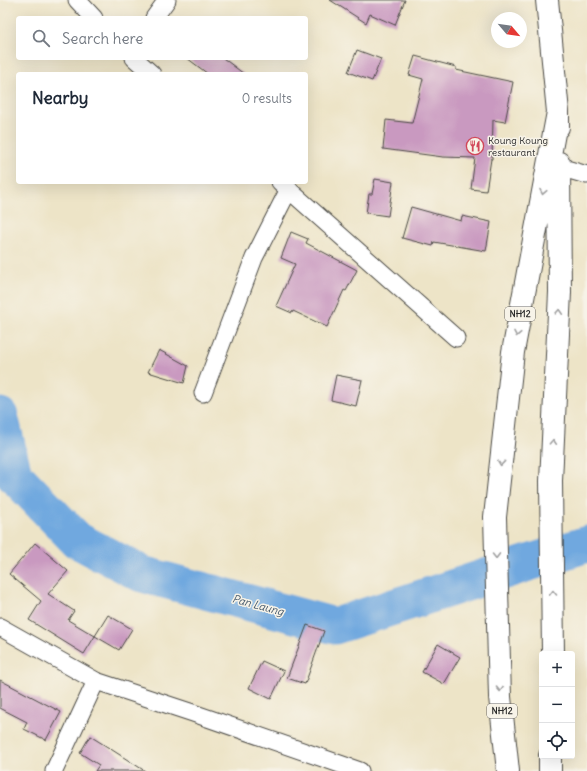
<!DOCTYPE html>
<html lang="en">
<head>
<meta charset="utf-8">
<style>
  body { margin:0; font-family:Delius,sans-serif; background:#f6f6f7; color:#1f2937 }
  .controls { position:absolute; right:12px; bottom:12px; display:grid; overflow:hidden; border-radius:4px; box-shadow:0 4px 16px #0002 }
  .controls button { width:36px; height:36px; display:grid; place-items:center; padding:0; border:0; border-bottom:1px solid #e0e1e3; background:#fff; color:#1f2937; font:20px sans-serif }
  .compass { position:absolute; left:491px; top:12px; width:36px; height:36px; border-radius:50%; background:#fff; box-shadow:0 4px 16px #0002; rotate:119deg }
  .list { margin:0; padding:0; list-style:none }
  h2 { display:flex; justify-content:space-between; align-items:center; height:52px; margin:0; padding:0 16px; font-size:17px }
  h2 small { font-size:13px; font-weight:400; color:#747a83 }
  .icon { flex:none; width:22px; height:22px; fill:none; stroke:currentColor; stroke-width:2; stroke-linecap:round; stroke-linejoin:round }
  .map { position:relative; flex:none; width:587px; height:771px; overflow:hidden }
  .search { position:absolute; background:#fff; box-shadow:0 4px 16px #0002; left:16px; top:16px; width:292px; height:44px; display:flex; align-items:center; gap:10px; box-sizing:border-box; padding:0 14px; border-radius:4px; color:#747a83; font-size:15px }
  .panel { position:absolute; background:#fff; box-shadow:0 4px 16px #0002; left:16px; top:72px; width:292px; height:112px; border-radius:4px }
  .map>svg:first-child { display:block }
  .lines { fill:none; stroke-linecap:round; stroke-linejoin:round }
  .river { stroke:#70a8df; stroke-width:37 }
  .building { fill:#c999c0 }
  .minor-casing { stroke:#484742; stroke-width:19 }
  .trunk-casing { stroke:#484742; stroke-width:24 }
  .minor { stroke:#fff; stroke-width:17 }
  .trunk { stroke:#fff; stroke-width:22 }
  .oneway { stroke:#a0a0a0 }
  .labels { text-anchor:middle; stroke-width:3; stroke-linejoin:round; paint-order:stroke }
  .shield { fill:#f7f3e8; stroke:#686764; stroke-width:1 }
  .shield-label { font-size:9px; font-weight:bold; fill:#2b2b2b }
  .poi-label { font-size:10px; fill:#2b2b2b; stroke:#f7f3e8; text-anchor:start }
  .water-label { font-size:11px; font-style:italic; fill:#43576a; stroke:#f7f3e8 }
</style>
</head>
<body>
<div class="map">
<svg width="587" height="771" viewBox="0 0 587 771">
  <rect width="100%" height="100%" fill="#f7f3e8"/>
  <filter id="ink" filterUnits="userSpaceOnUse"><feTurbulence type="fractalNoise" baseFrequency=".025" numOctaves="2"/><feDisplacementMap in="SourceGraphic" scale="8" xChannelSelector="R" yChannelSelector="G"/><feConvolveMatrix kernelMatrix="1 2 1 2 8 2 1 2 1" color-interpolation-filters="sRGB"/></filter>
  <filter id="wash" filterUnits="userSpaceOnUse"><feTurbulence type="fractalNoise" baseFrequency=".012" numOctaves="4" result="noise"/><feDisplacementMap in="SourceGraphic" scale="16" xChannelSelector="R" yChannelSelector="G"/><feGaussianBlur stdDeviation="0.9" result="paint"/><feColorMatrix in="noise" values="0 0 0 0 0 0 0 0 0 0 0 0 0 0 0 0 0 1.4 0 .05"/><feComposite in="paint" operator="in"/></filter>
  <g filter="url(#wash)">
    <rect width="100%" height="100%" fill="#ede4c7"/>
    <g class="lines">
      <path class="river" d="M0,416L14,475L77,540L142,574L335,626L587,544"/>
    </g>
    <g id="blocks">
      <path class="building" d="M330,0H405L395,25L370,14L366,23Z
        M357,50L381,59L372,81L348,72Z
        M415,56L456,67V70L513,82L505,122L493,120L492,159H491L486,191L471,189L475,158L443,157L383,149L386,120L412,123L423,79L409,75Z
        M187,58H223L244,74H208Z
        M375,179L393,182L388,216L366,213L369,194H372Z
        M411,207L461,221L462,216L491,222L486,251L434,242L433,246L402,238Z
        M291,232L308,239L306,243L357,270L346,291L344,290L327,327L293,311L292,313L276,306L295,264L281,258Z
        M159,350L188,366L184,383L148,372Z
        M336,375L362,380L356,406L331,400Z
        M35,543L68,571L48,594L74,611L68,620L95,636L84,654L29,620L41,601L9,574Z
        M108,615L132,629L119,650L95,636Z
        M307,625L324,631L305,684L287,678Z
        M438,644L460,657L444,684L422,672Z
        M262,661L284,671L271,699L249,688Z
        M0,680L61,712L46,740L24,729L27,722L0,708Z
        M90,736L106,746L145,771H95L99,765L80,753Z"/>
    </g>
  </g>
  <g filter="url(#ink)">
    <use href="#blocks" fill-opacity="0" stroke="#484742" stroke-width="1"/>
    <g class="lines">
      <defs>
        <path id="minor" d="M77,0L94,18
          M154,18L167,0
          M134,58L152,74
          M559,167L587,175
          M280,182L456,338
          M203,393L254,258L289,189
          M0,627L96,681L193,713L360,771
          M54,771L96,681"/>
        <path id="trunk" d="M547,0L558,112V127
          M553,654L551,481L560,292L559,163
          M508,771L500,697L495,517L513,352L558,112
          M550,771V756"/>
      </defs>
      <use href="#minor" class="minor-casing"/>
      <use href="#trunk" class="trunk-casing"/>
      <use href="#minor" class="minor"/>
      <use href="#trunk" class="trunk"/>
    </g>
    <defs><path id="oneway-chevron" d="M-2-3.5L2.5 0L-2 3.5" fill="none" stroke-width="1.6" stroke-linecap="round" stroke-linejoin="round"/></defs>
    <g class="oneway">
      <use href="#oneway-chevron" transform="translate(543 192) rotate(101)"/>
      <use href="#oneway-chevron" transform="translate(559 312) rotate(-87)"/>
      <use href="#oneway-chevron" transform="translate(517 334) rotate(101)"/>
      <use href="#oneway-chevron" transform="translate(553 442) rotate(-87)"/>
      <use href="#oneway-chevron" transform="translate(501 463) rotate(96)"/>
      <use href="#oneway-chevron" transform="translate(496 556) rotate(89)"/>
      <use href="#oneway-chevron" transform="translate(553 593) rotate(-91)"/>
      <use href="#oneway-chevron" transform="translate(500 689) rotate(88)"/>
    </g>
  </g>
  <defs>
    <symbol id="restaurant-ring" viewBox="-11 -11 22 22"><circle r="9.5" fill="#f7f3e8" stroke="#d1495b" stroke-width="1.5"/><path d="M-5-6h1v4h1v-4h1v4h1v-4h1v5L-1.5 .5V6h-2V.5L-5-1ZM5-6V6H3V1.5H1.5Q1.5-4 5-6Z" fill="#d1495b"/></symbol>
  </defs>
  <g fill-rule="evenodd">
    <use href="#restaurant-ring" x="465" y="136" width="20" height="20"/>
  </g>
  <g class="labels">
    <g class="shield">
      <rect x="505" y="307" width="30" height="14" rx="3"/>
      <rect x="487" y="704" width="30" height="14" rx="3"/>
    </g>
    <g class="shield-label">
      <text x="520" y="317">NH12</text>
      <text x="502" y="714">NH12</text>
    </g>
    <g class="poi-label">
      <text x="488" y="144">Koung Koung<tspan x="488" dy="12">restaurant</tspan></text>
    </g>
    <g class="water-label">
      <text transform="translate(258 605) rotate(15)" y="4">Pan Laung</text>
    </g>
  </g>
</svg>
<div class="controls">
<button>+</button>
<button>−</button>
<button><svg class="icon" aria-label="locate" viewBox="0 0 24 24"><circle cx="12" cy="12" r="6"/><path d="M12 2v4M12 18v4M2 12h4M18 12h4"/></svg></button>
</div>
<svg class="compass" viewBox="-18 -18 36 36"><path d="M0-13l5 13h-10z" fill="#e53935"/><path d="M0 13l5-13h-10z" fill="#747a83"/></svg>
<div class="search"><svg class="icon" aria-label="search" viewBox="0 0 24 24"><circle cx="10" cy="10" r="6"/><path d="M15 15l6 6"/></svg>Search here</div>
<section class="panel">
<h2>Nearby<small>0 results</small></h2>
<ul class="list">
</ul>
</section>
</div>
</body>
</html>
